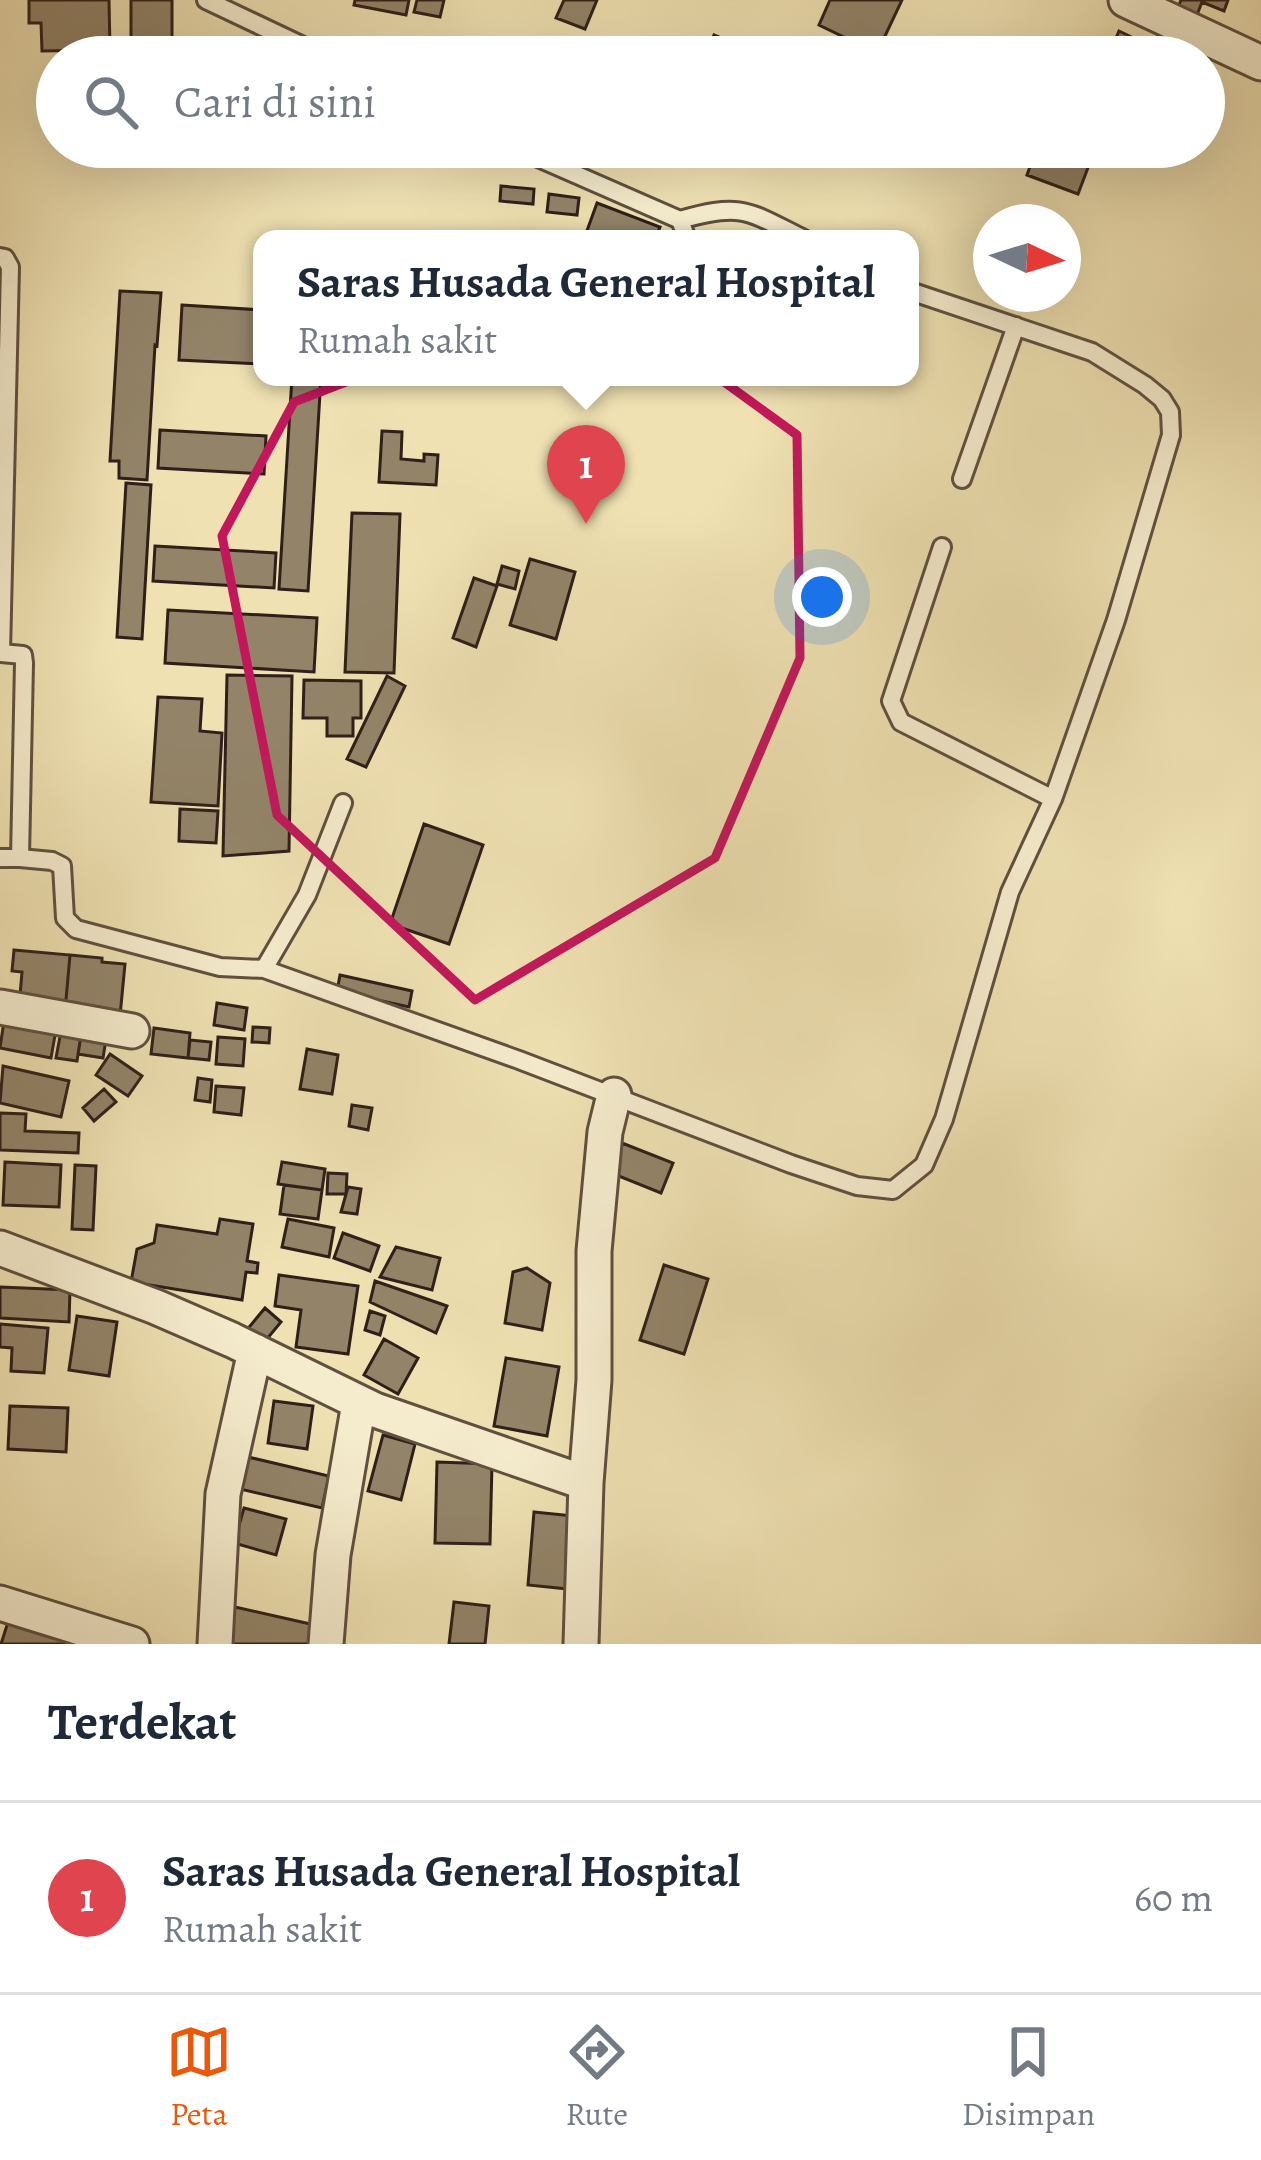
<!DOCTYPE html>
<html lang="id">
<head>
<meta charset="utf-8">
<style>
  body { margin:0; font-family:Alegreya,serif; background:#f2f2f3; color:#1f2937 }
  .compass { position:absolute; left:973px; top:204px; width:108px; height:108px; border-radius:50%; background:#fff; box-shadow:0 12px 48px #0002; rotate:94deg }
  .you { position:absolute; left:822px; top:597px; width:42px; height:42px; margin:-30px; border:9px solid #fff; border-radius:50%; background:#1a73e8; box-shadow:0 0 0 18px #1a73e833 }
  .badge { display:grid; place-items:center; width:78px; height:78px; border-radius:50%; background:#ea580c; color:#fff; font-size:39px; font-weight:700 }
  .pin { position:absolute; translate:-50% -99px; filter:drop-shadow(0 3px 6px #0008) }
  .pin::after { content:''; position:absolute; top:63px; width:42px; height:36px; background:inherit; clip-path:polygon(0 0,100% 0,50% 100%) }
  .popup { position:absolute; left:253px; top:230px; width:666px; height:156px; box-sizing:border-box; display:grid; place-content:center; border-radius:24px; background:#fff; filter:drop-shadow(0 3px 9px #0005); font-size:39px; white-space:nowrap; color:#747a83 }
  .popup b { font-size:45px; color:#1f2937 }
  .popup::after { content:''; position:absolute; left:50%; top:100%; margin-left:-24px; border:24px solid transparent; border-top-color:#fff }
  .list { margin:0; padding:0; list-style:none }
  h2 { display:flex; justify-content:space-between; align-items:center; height:156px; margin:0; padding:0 48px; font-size:51px }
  h2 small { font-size:39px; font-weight:400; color:#747a83 }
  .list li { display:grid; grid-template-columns:78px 1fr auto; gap:36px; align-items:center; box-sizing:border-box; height:192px; padding:0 48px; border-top:3px solid #e0e1e3 }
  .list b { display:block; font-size:45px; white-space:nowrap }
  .list p { margin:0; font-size:39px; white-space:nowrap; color:#747a83 }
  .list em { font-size:39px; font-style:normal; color:#747a83 }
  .icon { flex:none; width:66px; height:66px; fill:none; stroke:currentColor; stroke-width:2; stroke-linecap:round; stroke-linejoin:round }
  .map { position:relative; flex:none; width:1261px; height:1644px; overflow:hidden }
  .search { position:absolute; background:#fff; box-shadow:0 12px 48px #0002; left:36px; right:36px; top:36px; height:132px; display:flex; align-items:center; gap:30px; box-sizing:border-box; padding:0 42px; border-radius:66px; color:#747a83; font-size:45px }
  .sheet { height:348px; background:#fff }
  nav { display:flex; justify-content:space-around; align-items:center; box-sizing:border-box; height:168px; border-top:3px solid #e0e1e3; background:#fff; font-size:33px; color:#747a83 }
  nav a { display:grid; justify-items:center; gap:6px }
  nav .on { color:#ea580c }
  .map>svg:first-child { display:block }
  .building { fill:#938469; stroke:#2f1f1a; stroke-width:3 }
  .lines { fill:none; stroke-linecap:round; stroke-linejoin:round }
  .service-casing { stroke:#5f5040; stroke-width:22 }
  .minor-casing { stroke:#5f5040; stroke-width:39 }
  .service { stroke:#f5eccd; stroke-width:16 }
  .minor { stroke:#f5eccd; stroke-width:33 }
  .marked { fill:none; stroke:#c2185b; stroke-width:9; stroke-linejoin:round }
</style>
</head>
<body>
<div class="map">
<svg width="1261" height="1644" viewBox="0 0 1261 1644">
  <rect width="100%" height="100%" fill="#efe1b2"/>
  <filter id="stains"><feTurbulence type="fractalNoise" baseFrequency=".00167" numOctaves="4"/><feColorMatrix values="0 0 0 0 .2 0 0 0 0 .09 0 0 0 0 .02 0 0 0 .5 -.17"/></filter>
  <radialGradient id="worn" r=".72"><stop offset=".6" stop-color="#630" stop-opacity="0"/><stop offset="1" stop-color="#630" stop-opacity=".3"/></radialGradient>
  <path class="building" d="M29,0H109L110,50L42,51L41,23H29Z
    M131,0H172V55H131Z
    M355,0H409L406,15L354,5Z
    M417,0H444L440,17L414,12Z
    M564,0H597L585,29L556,18Z
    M830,0H902L877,53L819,25Z
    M1181,0H1228L1224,11L1202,2L1195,20L1176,12Z
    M1119,31L1150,46L1145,57H1108Z
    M714,35L754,52L752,57H705Z
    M1037,147H1066L1092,157L1078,194L1027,175Z
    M501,186L534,189L533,204L500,201Z
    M549,194L579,198L577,215L547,212Z
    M597,203L660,227L655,239H584Z
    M120,291L161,293L157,346L155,345L147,480L119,478V461H110Z
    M182,305L262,310V364L179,360Z
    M292,377H321L308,591L279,589Z
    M160,430L266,436L264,474L158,468Z
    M382,431L402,432L401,459L424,461V454L438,455L436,485L379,482Z
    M126,483L151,485L142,639L117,637Z
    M352,513L400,514L394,673L345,672Z
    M155,546L276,553L274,588L153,581Z
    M530,559L575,572L556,639L510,625Z
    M502,566L519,571L515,589L497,584Z
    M474,578L497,586L476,647L453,638Z
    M168,610L317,618L314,672L165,663Z
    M227,675L292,676L289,851L223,856Z
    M387,676L405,686L366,767L347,759Z
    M304,680L361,681V718H353V736H327V718H303Z
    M158,697L202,699L200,731L222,733L218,806L151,802Z
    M180,809L218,811L216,843L179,841Z
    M424,824L483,845L449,944L390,924Z
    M14,950L70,955L65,1011L19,1007L22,972L12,971Z
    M70,955L102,958V962L125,964L120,1016L65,1011Z
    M340,975L412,991L409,1007L337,991Z
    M217,1003L247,1008L244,1030L214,1025Z
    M5,1014L57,1024L51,1058L0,1048Z
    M62,1026L82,1029L77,1061L56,1058Z
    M253,1027L270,1028L269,1043L252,1042Z
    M154,1028L190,1033L188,1058L151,1054Z
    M82,1029L107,1033L103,1058L78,1054Z
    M218,1037L245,1039L243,1066L216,1064Z
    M190,1040L211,1042L209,1060L188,1058Z
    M307,1049L338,1055L332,1094L300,1089Z
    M110,1054L142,1076L128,1096L96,1075Z
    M3,1066L69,1081L61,1117L0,1103Z
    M198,1078L212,1080L210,1102L195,1100Z
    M216,1086L244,1088L241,1115L214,1112Z
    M104,1089L116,1102L94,1121L83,1108Z
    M352,1105L372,1108L368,1130L349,1126Z
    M0,1113L26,1114L25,1131L79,1133L78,1153L0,1150Z
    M622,1143L673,1163L661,1193L611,1173Z
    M5,1162L61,1165L59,1207L3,1205Z
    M282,1162L325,1169L322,1190L278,1184Z
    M75,1165L96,1166L93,1230L72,1229Z
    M328,1173L347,1174L346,1194H327Z
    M284,1185L322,1190L318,1219L280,1214Z
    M348,1187L361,1189L357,1214L341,1212Z
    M220,1219L253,1224L247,1261L258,1263L257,1273L246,1272L242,1300L131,1282L137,1249L154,1243L157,1225L217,1234Z
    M288,1219L334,1228L329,1257L282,1247Z
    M343,1233L379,1246L370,1271L334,1258Z
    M396,1247L440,1258L432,1290L380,1277Z
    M664,1265L708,1279L684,1354L640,1340Z
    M527,1268L550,1283L542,1330L505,1323L513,1272Z
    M279,1275L358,1286L348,1354L296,1347L301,1310L275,1306Z
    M375,1281L447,1306L436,1333L370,1302Z
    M0,1287L70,1290L69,1322L0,1318Z
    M265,1308L281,1322L257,1351L240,1338Z
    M370,1311L385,1316L380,1335L365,1330Z
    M77,1316L117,1322L109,1376L69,1370Z
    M0,1324L48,1328L44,1373L11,1371L12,1348L0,1347Z
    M384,1339L418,1358L398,1394L364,1375Z
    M506,1358L559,1367L547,1436L494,1426Z
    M274,1401L313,1406L307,1449L268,1443Z
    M10,1406L68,1408L66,1452L8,1449Z
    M383,1435L415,1444L401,1500L368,1491Z
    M248,1457L329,1476L322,1508L240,1489Z
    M437,1462L492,1464L490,1544L435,1543Z
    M244,1508L286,1519L276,1555L234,1543Z
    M534,1512L574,1516L568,1589L528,1585Z
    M454,1602L489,1606L485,1644H449Z
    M235,1607L319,1626L315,1644H227Z
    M8,1622L80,1644H1Z"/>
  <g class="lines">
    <defs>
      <path id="service" d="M206,0L326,57
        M513,147L680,220L687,239
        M680,220C742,202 748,211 804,239
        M0,257L5,258L10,267L1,653L23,655L24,663L20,858H0
        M962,479L1016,326
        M942,547L891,701L901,722L1053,799
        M20,858L52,861L62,866L65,918L76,929L220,967L264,969L519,1060L791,1164L857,1186L893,1190L924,1165L944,1119L1010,892L1053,799L1116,620L1171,435L1170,412L1162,399L1145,385L1092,352L910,291
        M264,969L307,895L343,803"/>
      <path id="minor" d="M1126,0L1261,63
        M0,1007L132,1031
        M0,1248L156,1307L232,1340L375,1410L586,1483
        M0,1603L132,1644
        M215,1644L223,1494L255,1351
        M326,1644L333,1555L359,1403
        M581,1644L586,1483L594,1380V1251L605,1132L614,1095"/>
    </defs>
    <use href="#service" class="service-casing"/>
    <use href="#minor" class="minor-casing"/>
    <use href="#service" class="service"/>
    <use href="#minor" class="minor"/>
  </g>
  <path class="marked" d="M593,287L797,435L800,658L715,858L475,1000L277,815L222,536L294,402Z"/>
  <rect width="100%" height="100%" filter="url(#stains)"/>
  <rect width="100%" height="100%" fill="url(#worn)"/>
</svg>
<svg class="compass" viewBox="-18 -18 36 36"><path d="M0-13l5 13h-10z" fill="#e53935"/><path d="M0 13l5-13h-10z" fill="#747a83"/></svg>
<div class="you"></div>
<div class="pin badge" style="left:586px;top:524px;background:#e0444e">1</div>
<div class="popup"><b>Saras Husada General Hospital</b>Rumah sakit</div>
<div class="search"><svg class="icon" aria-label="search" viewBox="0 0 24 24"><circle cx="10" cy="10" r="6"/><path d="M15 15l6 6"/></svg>Cari di sini</div>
</div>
<section class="sheet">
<h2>Terdekat<small></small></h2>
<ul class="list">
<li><span class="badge" style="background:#e0444e">1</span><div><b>Saras Husada General Hospital</b><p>Rumah sakit</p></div><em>60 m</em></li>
</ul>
</section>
<nav>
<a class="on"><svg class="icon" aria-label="map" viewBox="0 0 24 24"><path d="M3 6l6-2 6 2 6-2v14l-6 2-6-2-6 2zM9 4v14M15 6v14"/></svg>Peta</a>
<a><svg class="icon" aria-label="directions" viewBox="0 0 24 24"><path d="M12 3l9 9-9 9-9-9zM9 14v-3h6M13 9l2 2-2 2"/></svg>Rute</a>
<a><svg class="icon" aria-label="saved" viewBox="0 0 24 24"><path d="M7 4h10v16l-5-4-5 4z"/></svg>Disimpan</a>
</nav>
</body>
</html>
